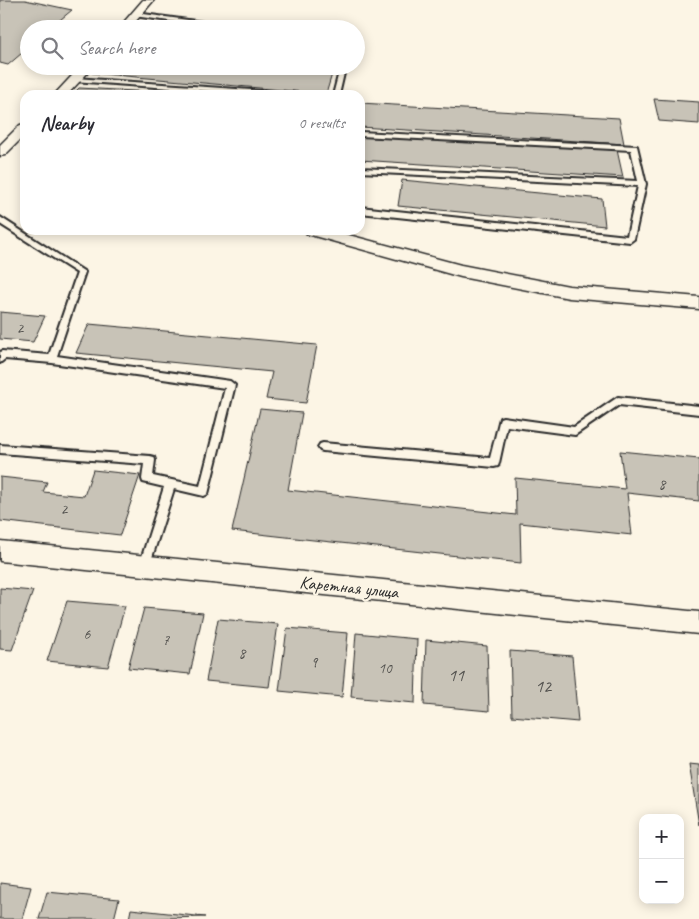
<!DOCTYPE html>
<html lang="en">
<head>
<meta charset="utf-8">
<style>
  body { margin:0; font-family:Caveat,sans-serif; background:#f7f7f7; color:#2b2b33 }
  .controls { position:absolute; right:15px; bottom:15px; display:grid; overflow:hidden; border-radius:10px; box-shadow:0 2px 12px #0003 }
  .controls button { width:45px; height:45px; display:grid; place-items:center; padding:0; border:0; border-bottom:1px solid #e1e1e2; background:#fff; color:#2b2b33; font:25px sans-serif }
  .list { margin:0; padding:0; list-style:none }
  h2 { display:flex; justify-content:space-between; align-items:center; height:65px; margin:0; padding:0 20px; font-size:21px }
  h2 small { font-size:16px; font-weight:400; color:#7c7c81 }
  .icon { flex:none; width:28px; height:28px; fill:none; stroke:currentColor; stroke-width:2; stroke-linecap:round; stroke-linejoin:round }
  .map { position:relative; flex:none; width:699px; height:919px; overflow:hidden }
  .search { position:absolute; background:#fff; box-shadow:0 2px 12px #0003; left:20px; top:20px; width:345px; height:55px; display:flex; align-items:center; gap:12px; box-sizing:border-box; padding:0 18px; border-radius:28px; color:#7c7c81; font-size:19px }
  .panel { position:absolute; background:#fff; box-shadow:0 2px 12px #0003; left:20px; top:90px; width:345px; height:145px; border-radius:15px }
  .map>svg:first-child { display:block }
  .building { fill:#c8c3b7; stroke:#2b2b2b }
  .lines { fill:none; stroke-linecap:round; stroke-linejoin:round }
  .service-casing { stroke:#2b2b2b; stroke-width:4 }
  .minor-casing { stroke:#2b2b2b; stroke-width:3 }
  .service { fill:#fcf5e5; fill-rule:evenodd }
  .minor { fill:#fcf5e5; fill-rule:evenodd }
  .labels { text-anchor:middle; stroke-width:4.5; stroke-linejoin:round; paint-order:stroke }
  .number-label { font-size:15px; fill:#52514e }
  .street-label { font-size:18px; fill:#2b2b2b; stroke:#fcf5e5 }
  .near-number-label { font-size:18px; fill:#52514e }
</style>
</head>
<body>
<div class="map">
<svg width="699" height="919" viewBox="0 0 699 919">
  <rect width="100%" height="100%" fill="#fcf5e5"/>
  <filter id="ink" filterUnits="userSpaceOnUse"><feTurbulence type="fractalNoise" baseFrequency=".02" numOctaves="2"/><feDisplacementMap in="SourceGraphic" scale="10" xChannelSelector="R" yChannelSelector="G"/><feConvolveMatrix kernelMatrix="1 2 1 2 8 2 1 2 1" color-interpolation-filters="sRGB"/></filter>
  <g filter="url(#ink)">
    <path class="building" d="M0,0H25L72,10L49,29H29V47L8,65L0,63Z
      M142,22L196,29H136Z
      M96,66H240L332,74L326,94L92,73Z
      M79,88L209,95H72Z
      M654,99L699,102V124L659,121Z
      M360,103L619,118L624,144L360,127Z
      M360,137L617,150L623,177L360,160Z
      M402,180L602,199L605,226L398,206Z
      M0,312L45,316L33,342L0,339Z
      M89,324L317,345L306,403L266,399L272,372L76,353Z
      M260,409L302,413L288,490L516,515L515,478L625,489L620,451L699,459V501L627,493L632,535L520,523L521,563L232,531Z
      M93,470L140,475L120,535L0,521V477L47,482L43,492L84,496Z
      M0,588L33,591L12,650L0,649Z
      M67,601L125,606L108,667L47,661Z
      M144,608L203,613L190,674L128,668Z
      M218,619L278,624L269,687L206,681Z
      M287,628L348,633L342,697L279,691Z
      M356,633L417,639L415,703L351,697Z
      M426,640L487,646L489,711L424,705Z
      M510,651L572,656L578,722L512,716Z
      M689,764L699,765V825Z
      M0,883L31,887L22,919H0Z
      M47,892L119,899L114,919H39Z
      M131,909L205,917L129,919Z"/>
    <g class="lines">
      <defs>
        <path id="service" d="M136,13L240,27L243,29H225L134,16V14Z
          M296,66H323L345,69L339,95H333L339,72L299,68Z
          M75,78L293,93L296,95H264L73,81L72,80Z
          M360,132L637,146L646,184L634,239L630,242L360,213V207L627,236L638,186L360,172V168L638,181L631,150L360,136Z
          M0,217L85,272L57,356L230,381L235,385L208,494L204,496L174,489L148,570L144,571L140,570L139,566L164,487L143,482L142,479L144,464L0,453V445L150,456L154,457L155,460L153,476L200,486L225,388L52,363L5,359L0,363V352L2,351L49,355L77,273L0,224Z
          M618,397L699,406V414L619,405L575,435L507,426L499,463L498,466L494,467L323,451L320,450L318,447L320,444L323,443L490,458L500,418L503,417L574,427Z"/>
        <path id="minor" d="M143,0H154L129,29H118Z
          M81,66H94L67,95H54Z
          M25,124V135L5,155L0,156V145L20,125Z
          M305,230H330L461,265L569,286L699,297V309L569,298L461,277L307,234Z
          M0,541L699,612V634L0,561Z"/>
      </defs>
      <use href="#service" class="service-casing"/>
      <use href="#minor" class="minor-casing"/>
      <use href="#service" class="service"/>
      <use href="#minor" class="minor"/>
    </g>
  </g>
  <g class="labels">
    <g class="number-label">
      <text x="20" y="333">2</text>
      <text x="662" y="489">8</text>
      <text x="64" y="514">2</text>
      <text x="87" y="639">6</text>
      <text x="166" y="645">7</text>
      <text x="242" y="658">8</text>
      <text x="314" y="667">9</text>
      <text x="385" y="673">10</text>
    </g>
    <g class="street-label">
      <text transform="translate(349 587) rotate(6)" y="6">Каретная улица</text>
    </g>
    <g class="near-number-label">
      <text x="456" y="681">11</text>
      <text x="543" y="692">12</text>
    </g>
  </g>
</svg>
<div class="controls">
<button>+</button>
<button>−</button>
</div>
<div class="search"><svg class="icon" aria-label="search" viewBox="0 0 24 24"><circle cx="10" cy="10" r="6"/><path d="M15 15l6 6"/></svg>Search here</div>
<section class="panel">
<h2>Nearby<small>0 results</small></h2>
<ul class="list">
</ul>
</section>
</div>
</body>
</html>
